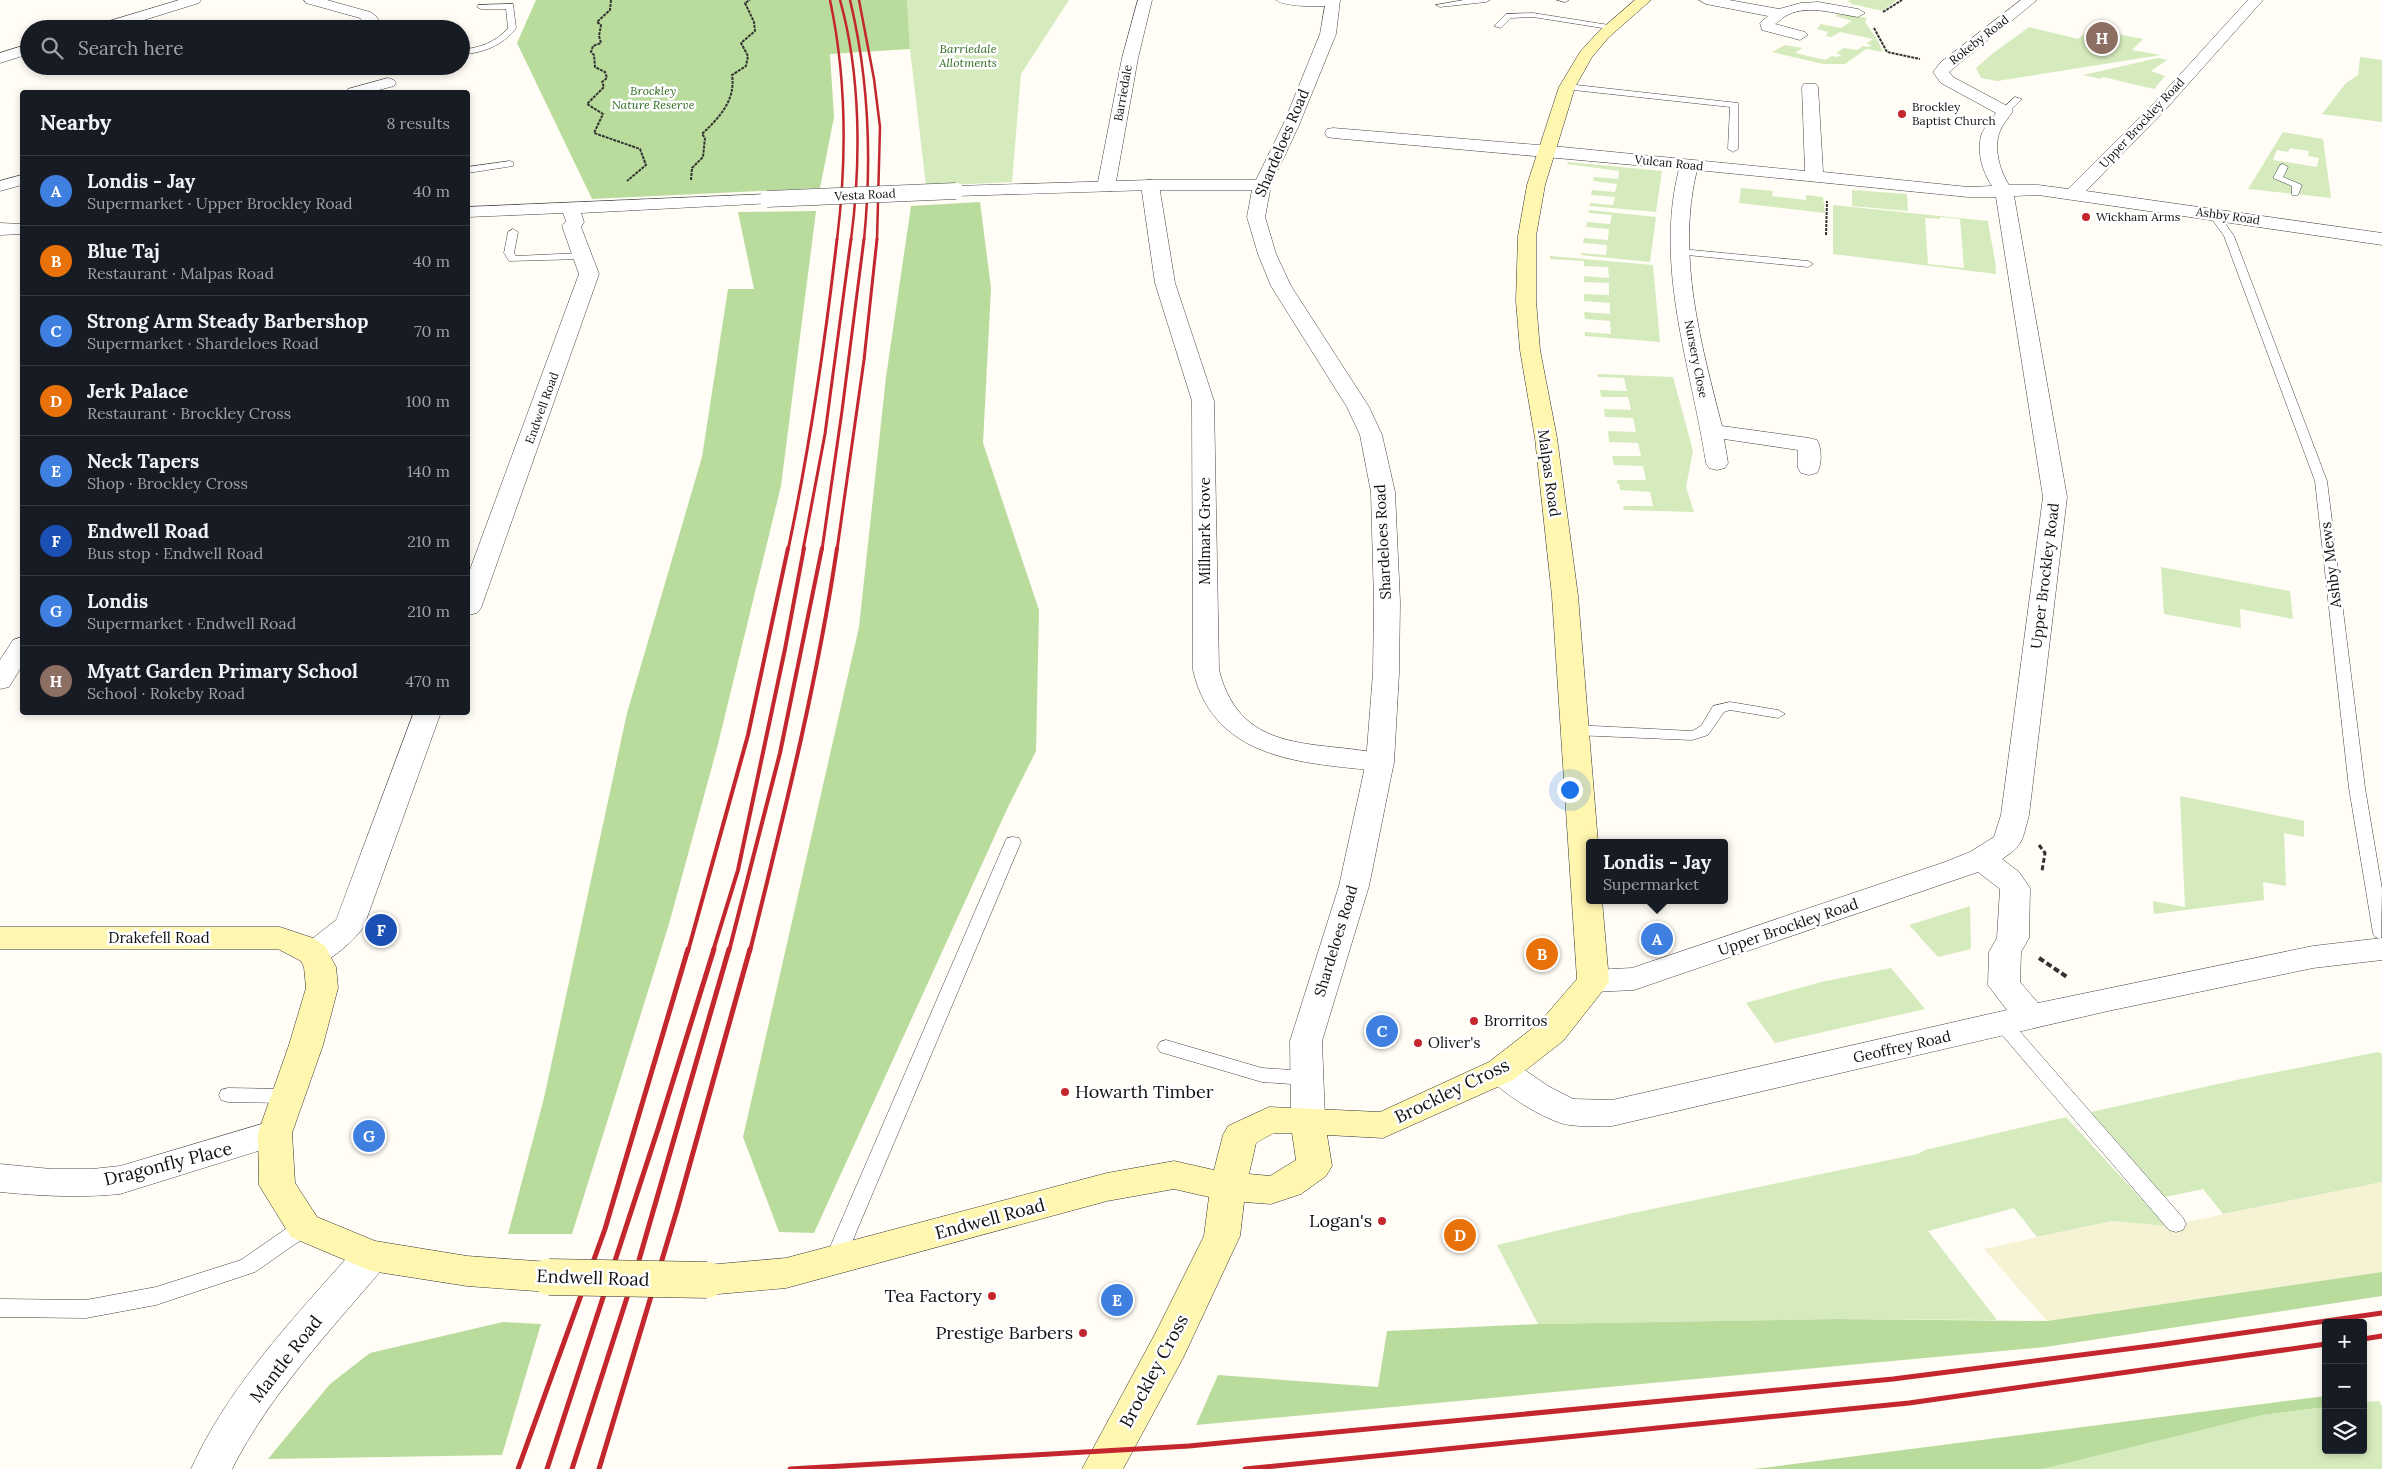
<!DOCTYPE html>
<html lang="en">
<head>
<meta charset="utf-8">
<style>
  body { margin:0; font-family:Lora,serif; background:#242831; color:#f1f3f6 }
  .controls { position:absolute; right:15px; bottom:15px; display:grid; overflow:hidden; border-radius:5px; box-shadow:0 2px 8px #0003 }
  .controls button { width:45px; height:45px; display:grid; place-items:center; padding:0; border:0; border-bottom:1px solid #363941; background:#171b24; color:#f1f3f6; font:25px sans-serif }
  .you { position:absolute; left:1569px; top:789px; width:18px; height:18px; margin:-12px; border:4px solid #fff; border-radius:50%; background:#1a73e8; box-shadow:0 0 0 8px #1a73e833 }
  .badge { display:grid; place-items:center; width:32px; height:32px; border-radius:50%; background:#7c3aed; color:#fff; font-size:16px; font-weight:700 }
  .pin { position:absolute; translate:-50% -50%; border:2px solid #fff; box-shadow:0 1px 5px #0006 }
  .popup { position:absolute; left:1586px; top:839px; width:142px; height:65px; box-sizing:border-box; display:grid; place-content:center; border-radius:5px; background:#171b24; filter:drop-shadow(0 1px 4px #0005); font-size:16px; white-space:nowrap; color:#9ea1a6 }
  .popup b { font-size:19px; color:#f1f3f6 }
  .popup::after { content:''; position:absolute; left:50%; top:100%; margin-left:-10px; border:10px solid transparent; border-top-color:#171b24 }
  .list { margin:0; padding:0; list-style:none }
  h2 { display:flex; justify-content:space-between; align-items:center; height:65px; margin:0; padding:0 20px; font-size:21px }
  h2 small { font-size:16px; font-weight:400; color:#9ea1a6 }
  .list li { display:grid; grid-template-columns:32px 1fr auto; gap:15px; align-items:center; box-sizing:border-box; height:70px; padding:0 20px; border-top:1px solid #363941 }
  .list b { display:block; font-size:19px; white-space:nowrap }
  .list p { margin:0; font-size:16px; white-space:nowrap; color:#9ea1a6 }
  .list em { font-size:16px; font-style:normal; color:#9ea1a6 }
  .icon { flex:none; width:28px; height:28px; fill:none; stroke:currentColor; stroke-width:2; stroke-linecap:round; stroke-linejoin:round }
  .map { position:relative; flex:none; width:2382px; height:1469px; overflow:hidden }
  .search { position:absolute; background:#171b24; box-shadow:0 2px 8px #0003; left:20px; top:20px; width:450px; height:55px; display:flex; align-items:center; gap:12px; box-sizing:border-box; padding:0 18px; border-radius:28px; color:#9ea1a6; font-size:19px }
  .panel { position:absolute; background:#171b24; box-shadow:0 2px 8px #0003; left:20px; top:90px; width:450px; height:625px; border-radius:5px }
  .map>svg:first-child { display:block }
  .farmland { fill:#f6f3d4 }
  .green { fill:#d5ebbd; fill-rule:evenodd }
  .forest { fill:#b9dc9c }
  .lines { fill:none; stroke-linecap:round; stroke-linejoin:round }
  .service-casing { stroke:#444; stroke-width:1 }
  .minor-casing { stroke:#444; stroke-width:1 }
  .tertiary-casing { stroke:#444; stroke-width:1 }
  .secondary-casing { stroke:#333; stroke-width:1 }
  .path-far2 { stroke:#333; stroke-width:2; stroke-dasharray:3 1; stroke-linecap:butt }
  .path-far1 { stroke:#333; stroke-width:3; stroke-dasharray:5 2.5; stroke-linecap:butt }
  .path { stroke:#333; stroke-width:4; stroke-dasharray:6 3; stroke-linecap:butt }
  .service { fill:#fff; fill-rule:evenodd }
  .minor { fill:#fff; fill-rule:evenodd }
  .tertiary { fill:#fff; fill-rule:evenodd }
  .secondary { fill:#fff6b0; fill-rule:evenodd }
  .rail-far3 { stroke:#c4262e; stroke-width:2.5 }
  .rail-far2 { stroke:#c4262e; stroke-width:3 }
  .rail-far1 { stroke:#c4262e; stroke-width:4 }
  .rail { stroke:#c4262e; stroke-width:5 }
  .tertiary-bridge-casing { stroke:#444; stroke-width:17; stroke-linecap:butt }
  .secondary-bridge-casing { stroke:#333; stroke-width:37; stroke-linecap:butt }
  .tertiary-bridge { stroke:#fff; stroke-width:16 }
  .secondary-bridge { stroke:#fff6b0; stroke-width:36 }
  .poi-dot { fill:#c4262e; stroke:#fff; stroke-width:2 }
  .labels { text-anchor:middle; stroke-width:5; stroke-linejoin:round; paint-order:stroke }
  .far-street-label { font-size:12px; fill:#111; stroke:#fff }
  .far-park-label { font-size:12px; font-style:italic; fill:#2f6b1f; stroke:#fff }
  .far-poi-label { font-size:12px; fill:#111; stroke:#fff; text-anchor:start }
  .street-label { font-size:15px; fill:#111; stroke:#fff }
  .poi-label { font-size:15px; fill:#111; stroke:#fff; text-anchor:start }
  .near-street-label { font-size:18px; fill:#111; stroke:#fff }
  .near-poi-label { font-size:18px; fill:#111; stroke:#fff; text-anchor:end }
</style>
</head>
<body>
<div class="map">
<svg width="2382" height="1469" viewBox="0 0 2382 1469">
  <rect width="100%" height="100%" fill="#fffdf5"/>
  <path class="farmland" d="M2382,1182V1272L2047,1321L1984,1249L2112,1221L2166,1226Z"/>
  <path class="green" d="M907,0H1069L1021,74L1012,182L926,186L910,49Z
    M1850,0H1897L1882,11L1852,4L1848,1Z
    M1840,13L1867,18L1865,22L1878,41L1883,52L1866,49L1845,64H1823L1772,52L1785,45L1802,48L1795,53L1825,60L1832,56L1838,57L1841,55L1836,53L1844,48L1857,50L1863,46L1868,47L1872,45L1866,44L1873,39L1840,32L1831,37L1826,36L1828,32L1817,29L1821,24L1841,28L1852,21L1835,16Z
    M2029,27L2078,39L2091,29L2143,39L2132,50L2161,55L1997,81L1981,78L1976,68L1992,54Z
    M2360,57L2382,60V122L2322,114L2346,83L2358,75Z
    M2158,58L2167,60L2151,71L2165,76L2154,89L2103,77L2101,79L2083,75Z
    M2283,132L2323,139L2331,198L2248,189ZM2290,148L2309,151L2308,156L2319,158L2317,167L2273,160L2277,150L2288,152Z
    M1568,162L1662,171L1656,212L1590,206V203L1613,205L1615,197L1591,195L1592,190L1615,192L1617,184L1593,181L1594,177L1618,179L1619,171L1567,164Z
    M1741,188L1773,191L1772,196L1806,200V195L1823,197L1825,213L1739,203Z
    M1852,190L1907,194L1908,211L1852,206Z
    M1833,205L1988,221C1990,239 1996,257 1996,274L1833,254ZM1940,217L1960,219L1964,268L1928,264L1925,218L1940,219Z
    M1589,210L1656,217L1650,262L1581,255V253L1606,255L1607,245L1583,243L1584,238L1608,240L1609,229L1586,227L1587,222L1610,224L1612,215L1589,213Z
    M1550,256L1653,265L1660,342L1585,336V332L1611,334L1610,321L1585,319L1584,312L1610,314V303L1584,301V294L1609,295V283L1584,282V276L1609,278L1608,267L1584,266V261L1550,259Z
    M1597,374L1673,377L1693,451L1686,487L1694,512L1624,510L1623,506H1653L1650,492L1620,490L1619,484H1617V480H1646L1643,466L1614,465L1612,456H1641L1638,443L1609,442L1608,431L1636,432L1633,418L1605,417L1604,409L1631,410L1628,397H1601L1600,390L1627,391L1624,378L1598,377Z
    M2161,567L2290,591L2293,619L2240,609L2241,628L2164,614Z
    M2180,796L2304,821V837L2284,833L2286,886L2263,882L2264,900L2154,914L2153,901L2185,907Z
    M1970,906L1971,949L1938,957L1909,925Z
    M1891,968L1925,1009L1775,1043L1746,1003L1821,982Z
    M2378,1052L2382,1054V1182L2223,1214L2203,1189L2165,1197L2091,1112L2236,1080Z
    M2066,1117L2166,1226L2112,1221L2037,1237L2014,1208L1928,1231L1997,1320L1836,1319L1538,1324L1497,1245L1628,1214L1918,1154L1925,1150Z
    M2379,1401L2382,1406V1469H2043L2263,1415L2326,1407V1450H2363V1402Z"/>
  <path class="forest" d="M536,0H907L910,49L830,54L834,117L820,188L592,199L517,43Z
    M980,202L991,288L983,443L1039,610L1036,751L1008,807L814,1233L779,1232L743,1137L859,627L886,377L911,206Z
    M816,211L781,486L717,748L669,924L572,1234H508L544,1098L627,713L702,457L728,289H754L738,212Z
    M2382,1272V1296L2045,1347L1196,1425L1218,1375L1378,1387L1387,1331L1538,1324L1836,1319L2047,1321Z
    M503,1322L541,1324L502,1455L268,1459L330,1384L370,1353Z
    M2326,1396V1407L2263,1415L2043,1469H1754Z"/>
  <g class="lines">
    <defs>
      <path id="service" d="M1464,0H1490L1486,2L1440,7L1436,5Z
        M1557,0H1569L1565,2Z
        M513,4L516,28C501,47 484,52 461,55V50C481,47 495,43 508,28L506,9H481L477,7L478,5Z
        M1533,13L1609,25L1613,27L1609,29L1533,17L1511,18L1501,28L1494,26L1506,14Z
        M1567,84L1738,103V149L1733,152L1728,149L1730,107L1564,89V85Z
        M2015,97L2022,99L2008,113H2002V109Z
        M510,161L513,162V166L468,173V167Z
        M2283,164L2288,167L2283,177L2302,185L2298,195H2292V186L2273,178L2280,165Z
        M2214,212L2218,213L2234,236L2327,481L2365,788L2382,889L2381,939L2375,937L2373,933L2349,788L2315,481L2224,236L2209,215Z
        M513,229L518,232L514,253L516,256L581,253L586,256L581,259L509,261L504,253L508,232Z
        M1681,249L1808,261L1813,264L1808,267L1677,254L1676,252Z
        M1730,702L1778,710L1785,714L1778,718L1730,710L1724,712L1708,735L1692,740L1574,735L1567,730L1574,725L1692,731L1701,726L1713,706Z
        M1013,837L1019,838L1021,842L844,1261L841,1267L834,1269L827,1267L824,1261L1005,842L1007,838Z
        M2003,1017L2009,1019L2183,1218L2186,1224L2183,1230L2176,1232L2169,1230L1997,1029L1994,1024L1997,1019Z
        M1166,1040L1262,1068L1306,1071L1312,1073L1315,1078L1312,1083L1306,1085L1262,1082L1160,1052L1157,1047L1160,1042Z
        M228,1088L288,1089L295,1091L297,1096L295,1101L288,1103L228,1102L221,1100L219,1095L221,1090Z
        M304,1219L311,1221L314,1227L311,1233L255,1272L156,1305L86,1318L0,1317V1299L86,1300L156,1287L241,1260L297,1221Z"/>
      <path id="minor" d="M179,0H201L199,3L115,29H91L93,26Z
        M304,0H327L370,12L376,16L384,29H369L360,18L306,3Z
        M1138,0H1152L1138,58L1115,187L1112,191H1100L1097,187L1122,58Z
        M1276,0H1339L1340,2C1335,9 1281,7 1276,0Z
        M1699,0H1729L1779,9L1801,3L1818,2L1858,9L1865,13L1858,17C1836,14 1805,3 1784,17C1781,19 1779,22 1775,24L1805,32L1808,35L1800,40L1762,30L1760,23L1768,16L1706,4Z
        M2021,0H2037L1949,72L1953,77L2011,108L2013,111C2009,117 2003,124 2000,131C1993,148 2000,171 2009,185H2038L2068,189L2155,102L2248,0H2263L2167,108L2086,191L2382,233V245L2038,195L2014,196L2067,497L2029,815C2022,840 2024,845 2002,859L2019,872L2030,888L2029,938L2021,952L2020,982L2038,1003L2313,946L2382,938V960L2313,968L2108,1011L1612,1126C1598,1126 1583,1127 1569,1125C1547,1122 1495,1090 1484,1071L1489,1062L1501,1058L1513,1062L1548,1086L1573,1099L1612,1100L2007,1010L1988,985L1989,952L1997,938L2000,889L1978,872L1634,990L1593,992L1582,989L1577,981L1582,973L1593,970L1632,968L1945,862L1970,852L1994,837L2001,815L2043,497L1996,197H1968L1697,170C1676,254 1701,344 1722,426L1809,438L1817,440C1822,448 1822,465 1817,473L1809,475L1801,473L1798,468V450L1724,439L1728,463L1725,468L1717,470L1709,468L1706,463C1691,365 1654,268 1679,169L1333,138L1327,137L1325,133L1327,129L1333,128L1562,147L1805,171L1802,87L1804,84H1816L1818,87L1823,172L1968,187L1992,186C1982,171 1976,150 1982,133C1985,126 1992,119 1996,113L1941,83L1933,72L1941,62Z
        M29,44V54L0,63V53Z
        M388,78L394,80L396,83L394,86L371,92H346L348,89Z
        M22,175V185L0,191V181Z
        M1150,180L1156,181L1159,185L1175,283L1214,401L1219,670C1242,760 1322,738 1390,756L1394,762L1390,768L1380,771C1304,763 1214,761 1193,670L1192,401L1155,283L1141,185L1144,181Z
        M22,637V666L9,687L0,689V660L13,640Z
        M275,1120L287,1124L292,1133L287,1142L120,1194C79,1198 41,1196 0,1192V1164L51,1169H92L120,1166Z"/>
      <path id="tertiary" d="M1326,0H1340L1336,34L1299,125L1271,185L1265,217L1276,254L1291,286L1369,407L1382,435L1395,492L1400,602L1399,673L1394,762L1369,886L1322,1041L1325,1120L1320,1129L1308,1133L1296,1129L1291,1120L1290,1041L1339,886L1366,762L1373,673L1374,602L1371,492L1360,435L1347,407L1271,286L1258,254L1247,217L1252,190H1150L956,196L950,195L947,191L950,187L956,186L1150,180H1256L1283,125L1320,34Z
        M767,194L773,195L776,199L773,203L581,213L584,222L581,227L599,274L481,608L477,613L468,615V575L579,274L562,226L566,221L563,213L468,217V207Z
        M0,223L22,224V234L0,235Z
        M414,712H441L364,926C358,937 328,964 315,965C311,965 306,963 303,962L298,954L303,946L336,920Z
        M371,1241L384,1245L389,1256L384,1267C330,1331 270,1394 232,1469H191C230,1383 297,1315 358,1245Z"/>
      <path id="secondary" d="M1635,0H1651L1608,38L1592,57L1575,87L1545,185L1536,236V301L1540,350L1557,438L1578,596L1598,843H1590V900H1602L1609,981L1604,989L1563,1041L1513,1080L1383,1138L1327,1135L1332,1166L1326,1176L1301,1194L1271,1204L1244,1202L1240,1236L1183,1358L1123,1469H1082L1155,1334L1204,1236L1209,1197L1174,1189L1107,1201L786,1288L707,1295L694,1291L688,1280L694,1269L707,1265L786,1258L1107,1173L1174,1161L1214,1170L1223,1135L1228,1126L1269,1107L1380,1112L1489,1062L1539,1023L1577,979L1552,596L1535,438L1520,350L1516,301L1518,236L1527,185L1559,87L1580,52L1598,32ZM1274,1133H1292L1296,1160L1270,1176L1249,1174L1256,1143Z
        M0,927H280L313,938L325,946L336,967L338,988L323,1045L292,1133L295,1183L317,1217L375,1241L467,1256L549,1262L562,1266L568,1277L562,1288L549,1292L467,1286L371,1271L291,1237L259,1185L258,1133L289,1045L306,988L304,967L301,961L278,949H0Z"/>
    </defs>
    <use href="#service" class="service-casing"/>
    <use href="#minor" class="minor-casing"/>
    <use href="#tertiary" class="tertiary-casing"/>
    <use href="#secondary" class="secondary-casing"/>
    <path class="path-far2" d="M611,0L610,10L597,22L601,25L599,36L601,43L593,46L591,52L594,55L595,67L605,72L607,78L602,82L604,87L587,104L603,114L594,133L640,149L646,165L627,181
      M1883,12L1902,0
      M1874,28L1887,52L1920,59
      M691,180L692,168L703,157L705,138L702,134C719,118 736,100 732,75L746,66L748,56L741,43L755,31L754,22L745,3L750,0
      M1826,235L1827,201"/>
    <path class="path-far1" d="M2039,845L2045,853L2042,871"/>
    <path class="path" d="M2039,958L2067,977"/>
    <use href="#service" class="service"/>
    <use href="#minor" class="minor"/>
    <use href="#tertiary" class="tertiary"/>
    <use href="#secondary" class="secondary"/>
    <path class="rail-far3" d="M830,0C847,80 847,159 837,240
      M840,0C861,75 861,163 851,240
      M850,0C869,79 872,159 864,240
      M859,0L874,79L880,127L877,240"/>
    <path class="rail-far2" d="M788,550C810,446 825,343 837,239
      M803,550L825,434L851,239
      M822,550L842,411L864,239
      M837,550L864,360L877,239"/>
    <path class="rail-far1" d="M688,951L748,735L788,548
      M713,951L738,870L785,649L804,548
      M729,951L780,753L822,548
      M750,951C783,818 817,684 837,548"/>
    <path class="rail" d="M2363,1339L2382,1336
      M518,1469L605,1229L688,949
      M547,1469L659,1126L714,949
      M572,1469L639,1260L729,949
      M599,1469L677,1210L750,949
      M790,1469L1189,1446L1893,1379L2158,1345L2382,1313
      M1245,1469L1909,1403L2326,1344"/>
    <defs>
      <path id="tertiary-bridge" d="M767,199L956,191"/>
      <path id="secondary-bridge" d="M549,1277L707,1280"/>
    </defs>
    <use href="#tertiary-bridge" class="tertiary-bridge-casing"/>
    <use href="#secondary-bridge" class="secondary-bridge-casing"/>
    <use href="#tertiary-bridge" class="tertiary-bridge"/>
    <use href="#secondary-bridge" class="secondary-bridge"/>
  </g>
  <g class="poi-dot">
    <circle cx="1902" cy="114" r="5"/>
    <circle cx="2086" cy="217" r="5"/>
    <circle cx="1474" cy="1021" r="5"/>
    <circle cx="1418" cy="1043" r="5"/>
    <circle cx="1065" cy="1092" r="5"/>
    <circle cx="1382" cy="1221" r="5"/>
    <circle cx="992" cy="1296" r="5"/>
    <circle cx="1083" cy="1333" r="5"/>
  </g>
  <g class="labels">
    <g class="far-street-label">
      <text transform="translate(1979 40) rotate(-38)" y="4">Rokeby Road</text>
      <text transform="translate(1123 93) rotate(-80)" y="4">Barriedale</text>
      <text transform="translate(2142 123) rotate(-47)" y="4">Upper Brockley Road</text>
      <text transform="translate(1669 163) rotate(6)" y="4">Vulcan Road</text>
      <text transform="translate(865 195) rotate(-3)" y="4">Vesta Road</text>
      <text transform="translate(2228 216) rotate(8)" y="4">Ashby Road</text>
      <text transform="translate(1696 359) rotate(79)" y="4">Nursery Close</text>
      <text transform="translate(542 408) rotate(-70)" y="4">Endwell Road</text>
    </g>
    <g class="far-park-label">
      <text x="968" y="53">Barriedale<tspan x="968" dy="14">Allotments</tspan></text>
      <text x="653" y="95">Brockley<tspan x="653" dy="14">Nature Reserve</tspan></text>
    </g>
    <g class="far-poi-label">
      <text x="1912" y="111">Brockley<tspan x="1912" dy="14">Baptist Church</tspan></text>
      <text x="2096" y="221">Wickham Arms</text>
    </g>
    <g class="street-label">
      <text transform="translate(1282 143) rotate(-67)" y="5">Shardeloes Road</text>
      <text transform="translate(1549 473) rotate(82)" y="5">Malpas Road</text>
      <text transform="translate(1205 531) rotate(-90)" y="5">Millmark Grove</text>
      <text transform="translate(1383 542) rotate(-93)" y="5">Shardeloes Road</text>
      <text transform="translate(2331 565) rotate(-97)" y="5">Ashby Mews</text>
      <text transform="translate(2045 576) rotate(-83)" y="5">Upper Brockley Road</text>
      <text transform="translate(1788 927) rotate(-19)" y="5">Upper Brockley Road</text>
      <text x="159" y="943">Drakefell Road</text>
      <text transform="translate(1336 941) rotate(-73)" y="5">Shardeloes Road</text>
      <text transform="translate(1902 1047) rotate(-13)" y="5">Geoffrey Road</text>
    </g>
    <g class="poi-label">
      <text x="1484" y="1026">Brorritos</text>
      <text x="1428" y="1048">Oliver's</text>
    </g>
    <g class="near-street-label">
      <text transform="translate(1452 1091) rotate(-26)" y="6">Brockley Cross</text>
      <text transform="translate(168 1164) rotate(-14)" y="6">Dragonfly Place</text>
      <text transform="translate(990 1219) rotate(-15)" y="6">Endwell Road</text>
      <text transform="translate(593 1278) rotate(2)" y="6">Endwell Road</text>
      <text transform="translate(286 1359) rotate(-52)" y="6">Mantle Road</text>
      <text transform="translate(1154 1371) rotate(-62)" y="6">Brockley Cross</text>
    </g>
    <g class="near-poi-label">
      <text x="1075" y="1098" text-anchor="start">Howarth Timber</text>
      <text x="1372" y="1227">Logan's</text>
      <text x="982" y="1302">Tea Factory</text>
      <text x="1073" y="1339">Prestige Barbers</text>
    </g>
  </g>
</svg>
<div class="controls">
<button>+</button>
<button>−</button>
<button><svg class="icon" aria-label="layers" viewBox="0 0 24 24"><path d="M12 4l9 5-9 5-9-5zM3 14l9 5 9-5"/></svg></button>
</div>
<div class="you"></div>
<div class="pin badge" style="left:1657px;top:939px;background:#3f7fe0">A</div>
<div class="popup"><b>Londis - Jay</b>Supermarket</div>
<div class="pin badge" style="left:1542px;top:954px;background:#e8710a">B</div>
<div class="pin badge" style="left:1382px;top:1031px;background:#3f7fe0">C</div>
<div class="pin badge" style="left:1460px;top:1235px;background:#e8710a">D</div>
<div class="pin badge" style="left:1117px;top:1300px;background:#3f7fe0">E</div>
<div class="pin badge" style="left:381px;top:930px;background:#1a4fb4">F</div>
<div class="pin badge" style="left:369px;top:1136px;background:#3f7fe0">G</div>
<div class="pin badge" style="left:2102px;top:38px;background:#8d6e63">H</div>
<div class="search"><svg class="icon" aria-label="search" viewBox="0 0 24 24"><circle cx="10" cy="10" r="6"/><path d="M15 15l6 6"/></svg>Search here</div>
<section class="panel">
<h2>Nearby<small>8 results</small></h2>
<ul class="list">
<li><span class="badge" style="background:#3f7fe0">A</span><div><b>Londis - Jay</b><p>Supermarket · Upper Brockley Road</p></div><em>40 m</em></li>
<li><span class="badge" style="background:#e8710a">B</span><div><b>Blue Taj</b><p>Restaurant · Malpas Road</p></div><em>40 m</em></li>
<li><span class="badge" style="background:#3f7fe0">C</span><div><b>Strong Arm Steady Barbershop</b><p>Supermarket · Shardeloes Road</p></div><em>70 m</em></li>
<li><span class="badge" style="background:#e8710a">D</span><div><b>Jerk Palace</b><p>Restaurant · Brockley Cross</p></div><em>100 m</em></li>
<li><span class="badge" style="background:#3f7fe0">E</span><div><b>Neck Tapers</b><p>Shop · Brockley Cross</p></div><em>140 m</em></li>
<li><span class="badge" style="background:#1a4fb4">F</span><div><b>Endwell Road</b><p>Bus stop · Endwell Road</p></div><em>210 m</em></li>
<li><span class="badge" style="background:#3f7fe0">G</span><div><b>Londis</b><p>Supermarket · Endwell Road</p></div><em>210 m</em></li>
<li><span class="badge" style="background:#8d6e63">H</span><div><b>Myatt Garden Primary School</b><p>School · Rokeby Road</p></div><em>470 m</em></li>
</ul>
</section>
</div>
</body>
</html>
